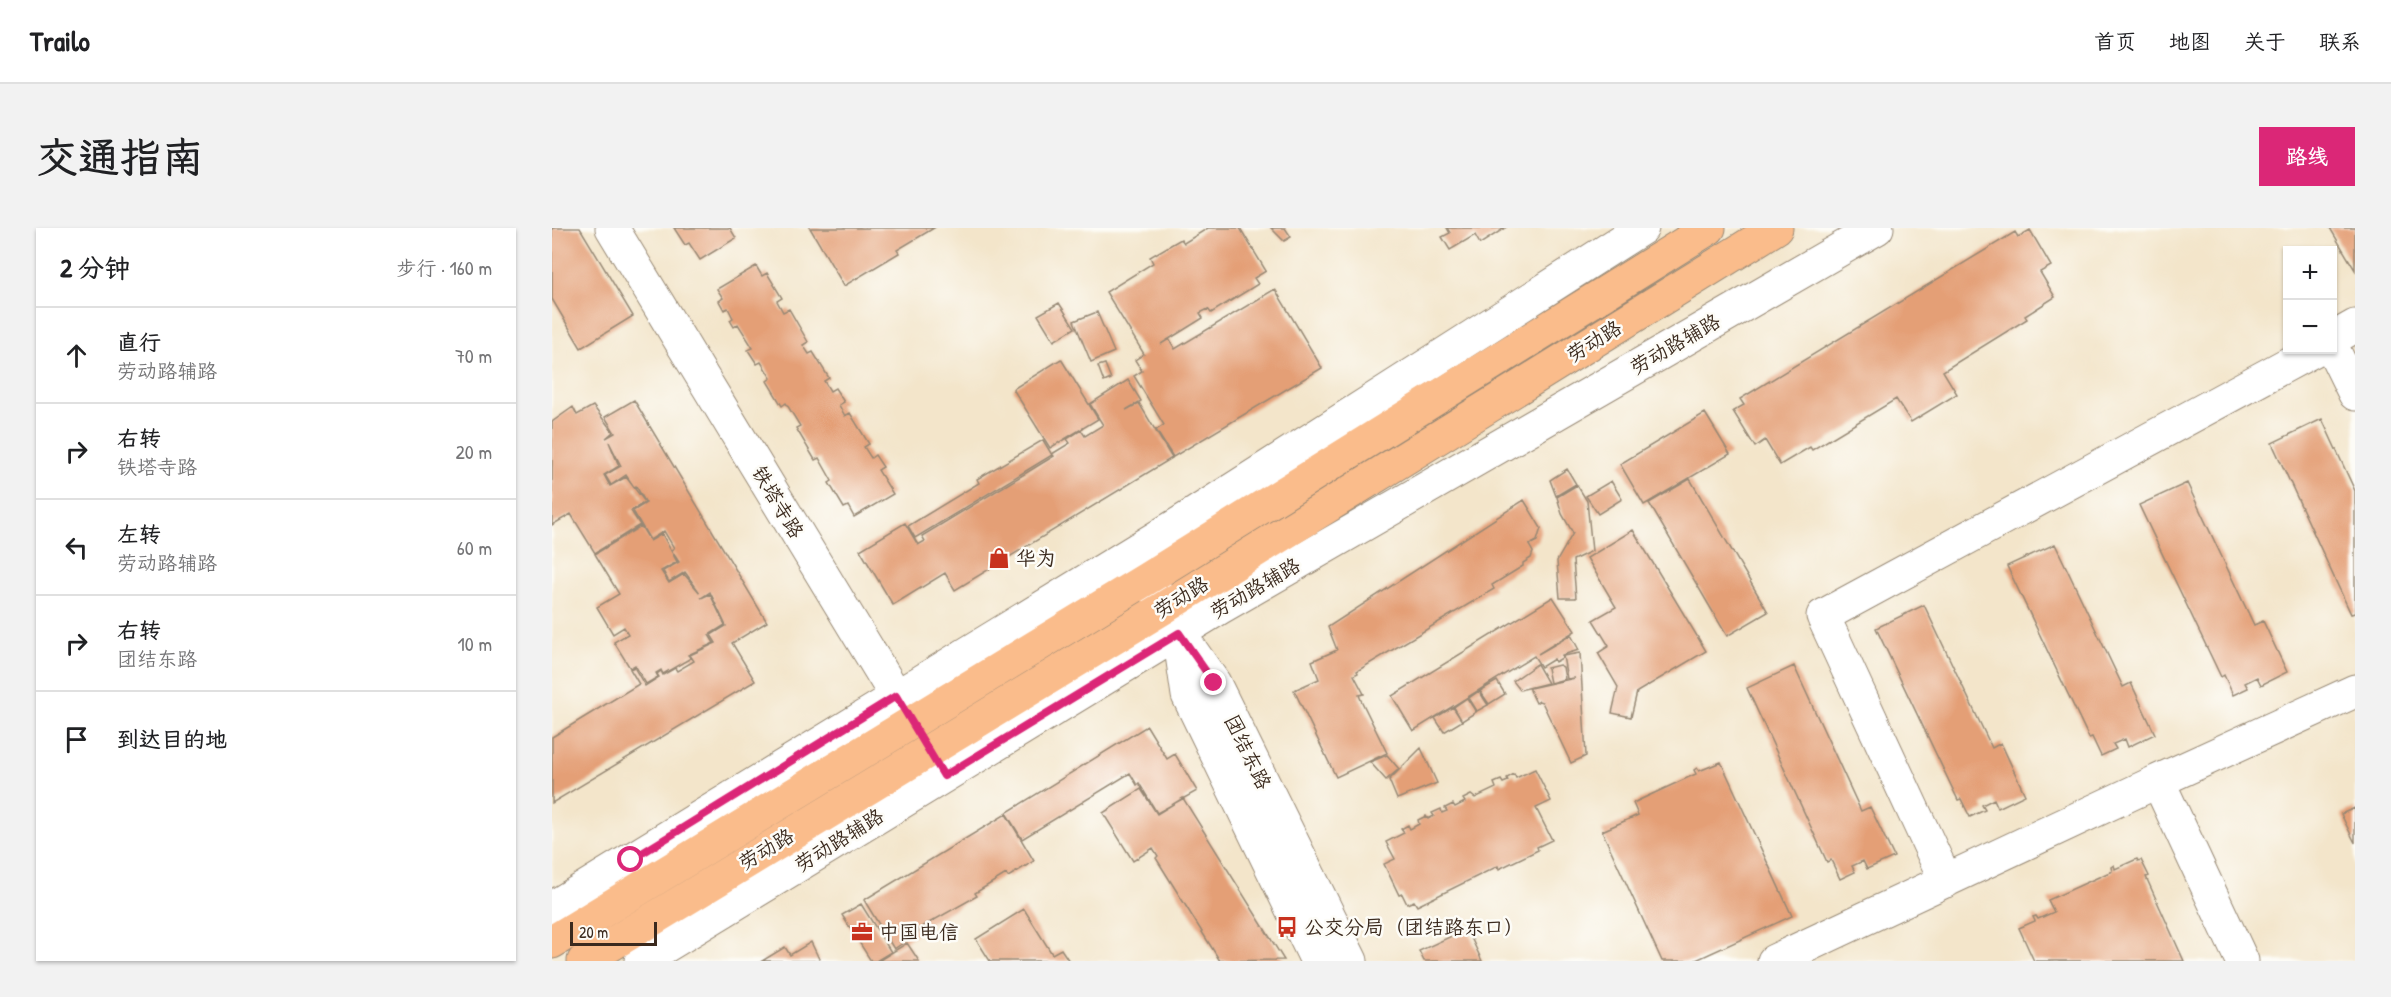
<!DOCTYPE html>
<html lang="zh">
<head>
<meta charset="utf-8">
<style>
  body { margin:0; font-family:"Patrick Hand","LXGW WenKai TC",sans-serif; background:#f2f2f2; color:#202124 }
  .controls { position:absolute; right:18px; top:18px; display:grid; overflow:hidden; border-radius:0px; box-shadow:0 2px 4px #0004 }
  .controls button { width:54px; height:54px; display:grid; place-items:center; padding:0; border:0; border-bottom:2px solid #e0e0e0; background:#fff; color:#202124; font:30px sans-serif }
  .scale { position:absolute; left:18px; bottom:15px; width:87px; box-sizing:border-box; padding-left:6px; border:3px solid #3b2a1e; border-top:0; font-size:16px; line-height:21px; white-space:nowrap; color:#3b2a1e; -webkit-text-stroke:4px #fdfcf7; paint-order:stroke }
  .stop { position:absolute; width:18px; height:18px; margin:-14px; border:4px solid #db2777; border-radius:50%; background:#fff }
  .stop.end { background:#db2777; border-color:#fff; box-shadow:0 2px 6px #0008 }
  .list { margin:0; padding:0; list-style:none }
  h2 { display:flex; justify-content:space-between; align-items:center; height:78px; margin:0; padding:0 24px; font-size:26px }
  h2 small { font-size:20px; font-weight:400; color:#757577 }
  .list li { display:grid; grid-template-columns:39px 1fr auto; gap:18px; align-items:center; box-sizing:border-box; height:96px; padding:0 24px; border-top:2px solid #e0e0e0 }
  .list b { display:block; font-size:22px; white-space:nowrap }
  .list p { margin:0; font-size:20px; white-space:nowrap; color:#757577 }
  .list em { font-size:20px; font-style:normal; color:#757577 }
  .icon { flex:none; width:33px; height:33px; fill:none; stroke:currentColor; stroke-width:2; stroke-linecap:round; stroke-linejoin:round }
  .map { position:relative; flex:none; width:1803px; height:733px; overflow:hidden; border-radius:0px }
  header { display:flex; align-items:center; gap:36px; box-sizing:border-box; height:84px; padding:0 30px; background:#fff; border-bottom:2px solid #e0e0e0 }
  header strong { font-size:28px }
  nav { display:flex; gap:33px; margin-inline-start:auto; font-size:21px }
  .intro { display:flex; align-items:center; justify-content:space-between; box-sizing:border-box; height:144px; padding:0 36px }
  h1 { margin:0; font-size:42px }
  .button { padding:15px 27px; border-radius:0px; background:#db2777; color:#fff; font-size:21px; font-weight:700 }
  main { display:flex; gap:36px; padding:0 36px }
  aside { flex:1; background:#fff; border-radius:0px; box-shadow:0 2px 4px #0004 }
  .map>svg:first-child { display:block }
  .building { fill:#e49f76 }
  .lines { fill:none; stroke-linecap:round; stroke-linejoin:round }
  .minor-casing { stroke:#978874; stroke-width:35 }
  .major-casing { stroke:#978874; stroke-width:35 }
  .minor { stroke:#fff; stroke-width:33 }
  .major { stroke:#fabc8b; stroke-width:33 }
  .route { stroke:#db2777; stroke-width:8 }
  .labels { text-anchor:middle; stroke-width:5; stroke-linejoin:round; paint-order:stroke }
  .street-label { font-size:20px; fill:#3b2a1e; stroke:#fdfcf7 }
  .poi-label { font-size:20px; fill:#3b2a1e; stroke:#fdfcf7; text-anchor:start }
</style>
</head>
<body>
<header>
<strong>Trailo</strong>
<nav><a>首页</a><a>地图</a><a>关于</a><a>联系</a></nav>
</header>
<div class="intro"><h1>交通指南</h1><a class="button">路线</a></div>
<main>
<aside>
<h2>2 分钟<small>步行 · 160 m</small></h2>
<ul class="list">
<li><svg class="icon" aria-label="ahead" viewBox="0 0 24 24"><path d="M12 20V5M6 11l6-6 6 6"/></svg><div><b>直行</b><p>劳动路辅路</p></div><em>70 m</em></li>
<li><svg class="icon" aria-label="right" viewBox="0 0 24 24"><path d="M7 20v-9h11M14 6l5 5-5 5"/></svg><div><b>右转</b><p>铁塔寺路</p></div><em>20 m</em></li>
<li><svg class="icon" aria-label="left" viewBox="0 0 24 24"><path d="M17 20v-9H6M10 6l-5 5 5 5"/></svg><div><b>左转</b><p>劳动路辅路</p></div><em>60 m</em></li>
<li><svg class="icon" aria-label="right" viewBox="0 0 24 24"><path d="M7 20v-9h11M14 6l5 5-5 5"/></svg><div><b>右转</b><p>团结东路</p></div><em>10 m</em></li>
<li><svg class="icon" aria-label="arrive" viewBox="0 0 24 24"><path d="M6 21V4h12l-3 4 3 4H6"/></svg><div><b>到达目的地</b></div></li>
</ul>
</aside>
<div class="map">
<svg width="1803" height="733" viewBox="0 0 1803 733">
  <rect width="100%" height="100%" fill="#fdfcf7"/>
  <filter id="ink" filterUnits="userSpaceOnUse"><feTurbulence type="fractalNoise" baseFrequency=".0167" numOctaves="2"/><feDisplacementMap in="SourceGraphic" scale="12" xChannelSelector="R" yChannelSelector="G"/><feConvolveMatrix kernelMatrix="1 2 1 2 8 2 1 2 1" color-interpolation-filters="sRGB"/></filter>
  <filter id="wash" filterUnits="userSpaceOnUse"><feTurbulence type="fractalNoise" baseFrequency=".008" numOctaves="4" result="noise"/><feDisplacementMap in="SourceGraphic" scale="24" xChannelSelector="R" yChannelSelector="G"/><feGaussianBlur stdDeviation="1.35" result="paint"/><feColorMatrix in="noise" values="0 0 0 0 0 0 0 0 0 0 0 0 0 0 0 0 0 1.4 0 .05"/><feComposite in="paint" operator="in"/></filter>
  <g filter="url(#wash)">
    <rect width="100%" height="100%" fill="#f3e5ca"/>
    <g id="blocks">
      <path class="building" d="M0,0H28L81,88L29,120L0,71Z
        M122,0H178L184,10L148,32L137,15L133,17Z
        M258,0H382L345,22L347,25L292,58Z
        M656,0H688L714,43L702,50L706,56L659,85L656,81L648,85L651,90L609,116L617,111L623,121L723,61L770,140L621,229L604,202L612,197L582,148L590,143L583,132L592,126L554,64L601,35L598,29L629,11L632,15Z
        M719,0H733L739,9L732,13Z
        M895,0H953L928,16L923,7L898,22L890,9L898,5Z
        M1778,0H1803V42Z
        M1478,2L1499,38L1488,44L1503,69L1473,88L1475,91L1391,143L1405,166L1359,194L1344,171L1260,222L1258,219L1228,237L1213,212L1203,219L1181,183L1192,177L1188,171L1463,4L1466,9Z
        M204,38L210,48L215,45L230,70L225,73L231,84L237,81L256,114L251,117L257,126L261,124L277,150L272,153L278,163L283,160L292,174L287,177L293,188L298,185L317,216L312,219L319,230L323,227L331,239L326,242L341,266L302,289L296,278L292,280L277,255L280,253L267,230L263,232L244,200L248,198L234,175L230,178L215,153L219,150L209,134L205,136L196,122L201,120L186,96L182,99L178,92L181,90L176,80L172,82L167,73L171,70L165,61Z
        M507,75L523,100L502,113L486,87Z
        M545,84L562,124L539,134L522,93Z
        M509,131L546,191L498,220L461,161Z
        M553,136L559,151L552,154L546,138Z
        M576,152L589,173L574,182L587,175L620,230L403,362L393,345L341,377L308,322L353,295L366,317L373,313L370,308L502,228L500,226L518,215L515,211L529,202L533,208L551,197L538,176Z
        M82,172L215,394L180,415L203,453L0,575V509L87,456L78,441L82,439L93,458L107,449L105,446L109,443L111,447L123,440L125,443L142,433L138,427L164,415L159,407L174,398L158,364L149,370L158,366L173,397L157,407L162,415L136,427L139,430L111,446L109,442L104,445L106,449L94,456L83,437L78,440L62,414L76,406L72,399L61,406L45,379L67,366L43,326L89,298L98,313L110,306L125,334L109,343L117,355L132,346L148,365L133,344L117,354L111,343L127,334L119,322L122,320L112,303L98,312L81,283L94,275L84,258L82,259L74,247L59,257L53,247L69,238L57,214L67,238L52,247L58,258L74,249L93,274L79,283L88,297L43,325L19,286L0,297V194L21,179L25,187L41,178L61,204L54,210L63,205L53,189Z
        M1153,185L1178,226L1092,277L1068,236Z
        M1770,191L1803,263V385L1799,386L1720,215Z
        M491,212L500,227L363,310L356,298L427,255L425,251Z
        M1015,241L1024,256L1004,268L998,252Z
        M1138,251L1216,384L1175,408L1097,275Z
        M1059,253L1070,271L1046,286L1034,268Z
        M1635,255L1702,397L1711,393L1735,444L1709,457L1705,449L1693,455L1696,460L1681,467L1672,447L1669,449L1587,277Z
        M1025,257L1035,273L1040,323L1021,332L1024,370H1008L1005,333L1021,305L1010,286L1005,269Z
        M972,272L989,300L985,313L977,317L981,324L979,330L971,335V338L940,357L942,361L805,443L806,445L802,447L812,466L807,467L809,472L835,525L784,549L742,462L767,451L760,433L785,422L776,399Z
        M1081,302L1154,423L1085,464L1079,489L1060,485L1066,459L1046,425L1057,418L1041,392L1064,379L1035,330Z
        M1503,316L1571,459L1579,455L1603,506L1576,519L1573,511L1561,516L1564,521L1549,528L1540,509L1537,510L1455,338Z
        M1001,369L1023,403L986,426L1019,407L1027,422L1010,427V430L1003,434L1002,431L989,439L982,428L861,503L840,468Z
        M1372,377L1440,520L1449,515L1473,567L1446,580L1442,571L1430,577L1433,582L1418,589L1409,571L1406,572L1324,400Z
        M1028,425L1034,528L1019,535L990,474L987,473L984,475L978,462V460L1023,450L1015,451L1011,428Z
        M985,436L996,455L968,462L961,453Z
        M1007,437L1011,439L1013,451L998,455L995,440Z
        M1242,438L1309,583L1318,579L1342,629L1315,641L1311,633L1300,638L1303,644L1288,651L1279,632L1275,634L1195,460Z
        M945,453L953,466L937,476L928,463Z
        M927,463L936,477L925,483L917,470Z
        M915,470L924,484L910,493L902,479Z
        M901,479L910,493L892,504L883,490Z
        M595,498L615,531L623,526L645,563L605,585L587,555L585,557L578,545L470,611L454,585Z
        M869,520L885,555L845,571L837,552Z
        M835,527L847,541L834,552L818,534Z
        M1169,534L1240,688L1142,733H1110L1050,603L1086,587L1081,575L1144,546L1142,542L1145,540L1147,543Z
        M983,541L999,573L984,580L1000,612L985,619L986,622L947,641L946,638L865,678L862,673L855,676L850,666L847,667L832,636L843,631L834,614L852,605L849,601L856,597L858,601L867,596L866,592L874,588L876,591L882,588L880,585L889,581L890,585L895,583L893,580L901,576L903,579L913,574L911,571L919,567L923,570L944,560L942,555L949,552L951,555L956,553L955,550L962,546L964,550Z
        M589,561L605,586L631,570L732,732L668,733L604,630L606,628L601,620L581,633L551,585Z
        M1803,580V615L1789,586Z
        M454,586L482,633L456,649L454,646L423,665L425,668L366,701L367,704L342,721L312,672Z
        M1585,631L1586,633L1589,632L1597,648L1594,649L1632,733H1482L1467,700L1483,693L1481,689L1484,688L1486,691L1502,684L1496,672L1560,643L1559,639L1562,637L1563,641Z
        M309,676L339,724L324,733H319L290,687Z
        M472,681L500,726L509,721L517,733H438L424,711Z
        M915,701L930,733H872L867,723Z
        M259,714L268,733H210L233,719L238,727Z
        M355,715L367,733H326Z"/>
    </g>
  </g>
  <g filter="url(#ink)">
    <use href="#blocks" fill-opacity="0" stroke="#978874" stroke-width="1.5"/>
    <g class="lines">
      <defs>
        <path id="minor" d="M60,0L355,486
          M1780,111L1803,98
          M1780,119L1803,166
          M582,324L627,405L662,455L799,733
          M628,413L636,467L765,733
          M1394,653L1271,388L1762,122
          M0,680L630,294L1090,0
          M89,733L669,379L1325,0
          M1222,733L1606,553
          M1690,733L1606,553L1803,463"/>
        <path id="major" d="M0,714L596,350L1157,0
          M32,733L613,379L1224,0"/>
      </defs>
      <use href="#minor" class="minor-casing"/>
      <use href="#major" class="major-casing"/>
      <use href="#minor" class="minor"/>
      <use href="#major" class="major"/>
    </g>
  </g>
  <g class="lines" filter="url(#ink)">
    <path class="route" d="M79,632L344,468L392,548L627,405L662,455"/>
  </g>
  <defs>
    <symbol id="shop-bare" viewBox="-9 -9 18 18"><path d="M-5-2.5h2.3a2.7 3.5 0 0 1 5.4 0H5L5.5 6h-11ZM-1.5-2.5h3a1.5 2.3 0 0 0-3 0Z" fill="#c8321e" stroke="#fdfcf7" stroke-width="2.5" paint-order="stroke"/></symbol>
    <symbol id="bus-bare" viewBox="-9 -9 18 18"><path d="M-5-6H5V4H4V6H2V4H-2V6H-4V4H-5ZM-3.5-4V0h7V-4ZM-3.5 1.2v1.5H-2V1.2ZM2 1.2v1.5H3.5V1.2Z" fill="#c8321e" stroke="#fdfcf7" stroke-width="2.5" paint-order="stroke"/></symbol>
    <symbol id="office-bare" viewBox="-9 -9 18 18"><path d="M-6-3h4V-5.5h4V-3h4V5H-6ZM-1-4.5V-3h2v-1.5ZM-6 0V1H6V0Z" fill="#c8321e" stroke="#fdfcf7" stroke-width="2.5" paint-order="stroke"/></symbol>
  </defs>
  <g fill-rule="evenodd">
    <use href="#shop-bare" x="432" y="315" width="30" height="30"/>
    <use href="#bus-bare" x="720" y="684" width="30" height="30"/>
    <use href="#office-bare" x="295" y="689" width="30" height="30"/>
  </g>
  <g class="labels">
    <g class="street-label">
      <text transform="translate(1042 113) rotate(-32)" y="7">劳动路</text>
      <text transform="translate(1123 116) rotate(-30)" y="7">劳动路辅路</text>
      <text transform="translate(226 274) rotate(59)" y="7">铁塔寺路</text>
      <text transform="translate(703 360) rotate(-30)" y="7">劳动路辅路</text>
      <text transform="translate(629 369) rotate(-32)" y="7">劳动路</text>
      <text transform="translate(696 524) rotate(64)" y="7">团结东路</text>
      <text transform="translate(287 612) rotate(-32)" y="7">劳动路辅路</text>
      <text transform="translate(214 621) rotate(-31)" y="7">劳动路</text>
    </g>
    <g class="poi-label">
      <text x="464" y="337">华为</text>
      <text x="752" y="706">公交分局（团结路东口）</text>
      <text x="327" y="711">中国电信</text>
    </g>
  </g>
</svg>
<div class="controls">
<button>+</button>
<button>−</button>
</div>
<div class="scale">20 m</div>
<div class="stop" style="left:79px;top:632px"></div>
<div class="stop end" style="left:662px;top:455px"></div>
</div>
</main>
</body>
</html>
